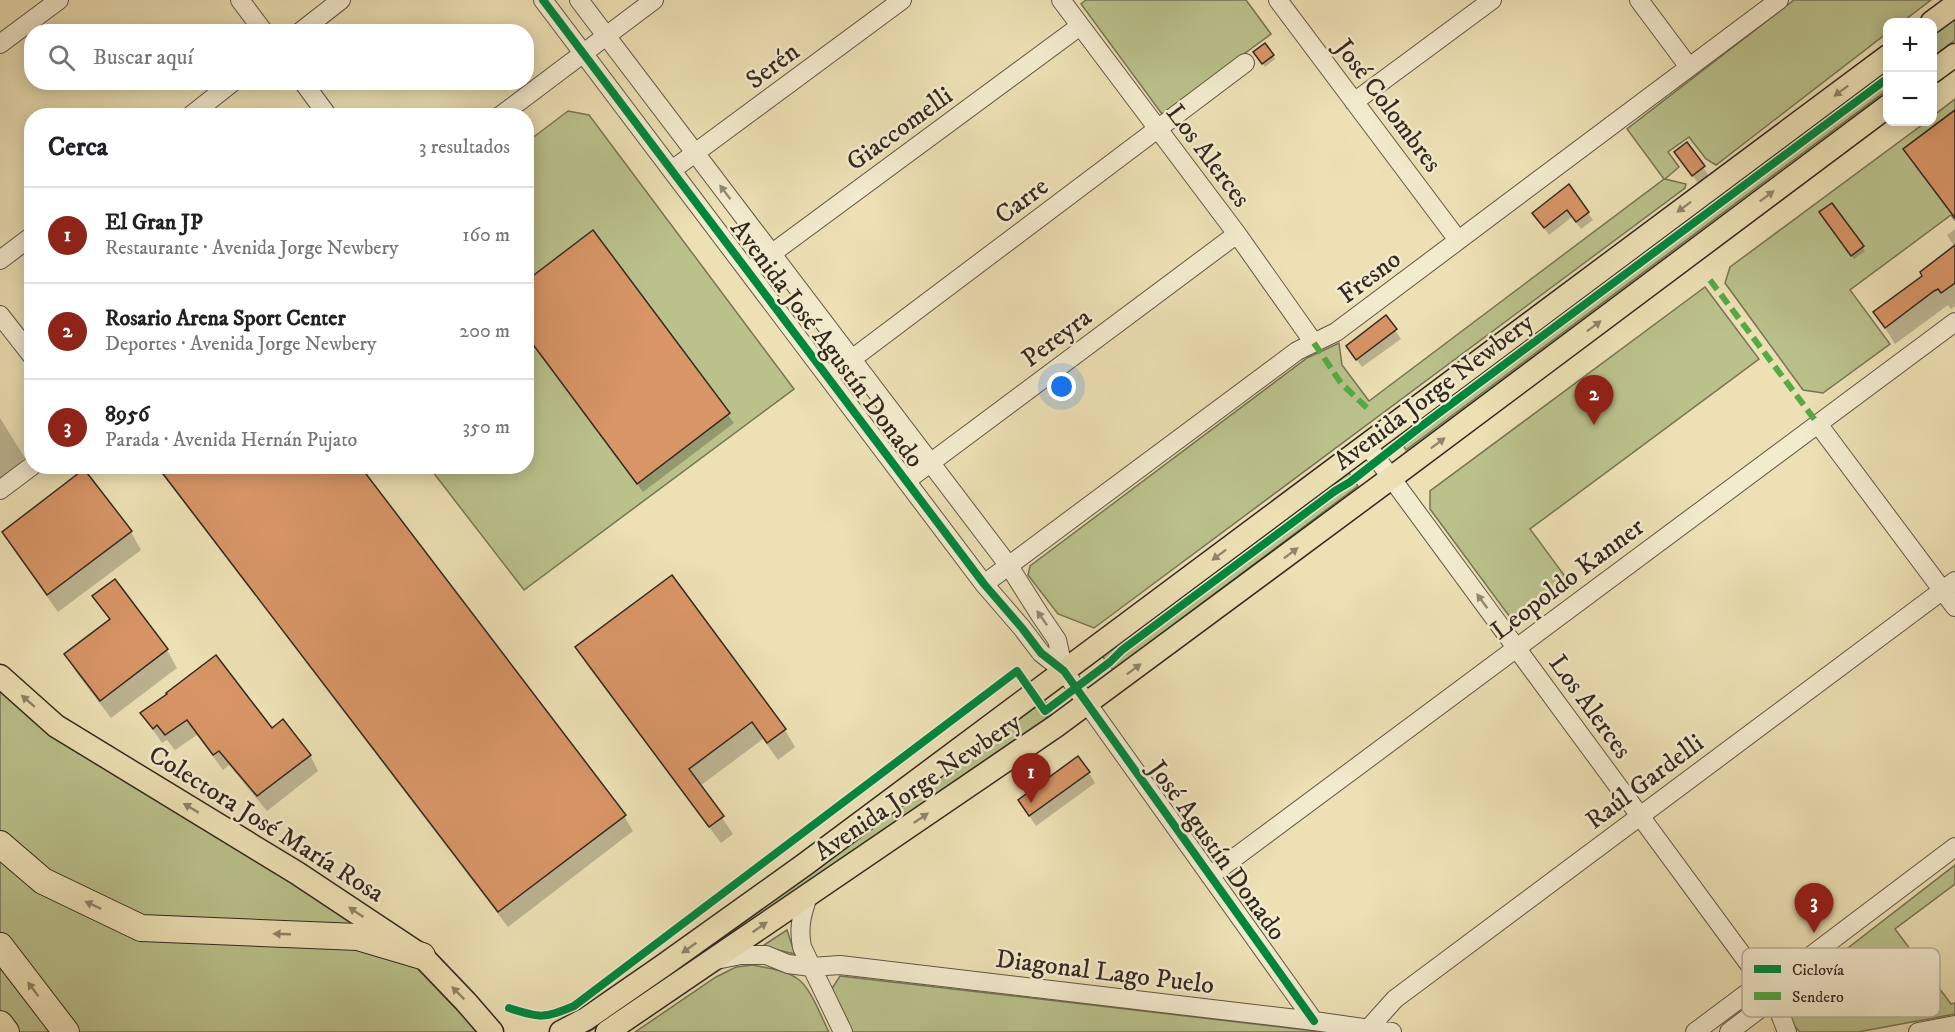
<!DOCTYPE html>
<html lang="es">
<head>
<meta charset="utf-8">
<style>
  body { margin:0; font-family:"IM FELL DW Pica",serif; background:#f2f2f2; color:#202124 }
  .controls { position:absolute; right:18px; top:18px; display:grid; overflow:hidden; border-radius:12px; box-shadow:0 3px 15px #0003 }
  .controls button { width:54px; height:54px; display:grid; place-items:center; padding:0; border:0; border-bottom:2px solid #e0e0e0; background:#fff; color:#202124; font:30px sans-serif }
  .you { position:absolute; left:1062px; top:387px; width:21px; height:21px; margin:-15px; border:4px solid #fff; border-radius:50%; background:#1a73e8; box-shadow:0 0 0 9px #1a73e833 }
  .badge { display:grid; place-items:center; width:39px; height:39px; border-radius:50%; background:#8f2418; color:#fff; font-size:20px; font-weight:700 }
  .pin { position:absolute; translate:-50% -50px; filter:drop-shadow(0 2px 3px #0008) }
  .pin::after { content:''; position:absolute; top:32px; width:21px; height:18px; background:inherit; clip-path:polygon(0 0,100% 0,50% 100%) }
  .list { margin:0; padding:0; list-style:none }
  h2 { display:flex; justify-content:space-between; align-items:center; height:78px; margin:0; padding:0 24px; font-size:26px }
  h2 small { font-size:20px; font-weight:400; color:#757577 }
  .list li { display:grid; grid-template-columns:39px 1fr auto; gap:18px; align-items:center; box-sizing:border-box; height:96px; padding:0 24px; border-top:2px solid #e0e0e0 }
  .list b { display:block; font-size:22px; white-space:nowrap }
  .list p { margin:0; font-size:20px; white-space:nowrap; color:#757577 }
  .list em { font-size:20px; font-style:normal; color:#757577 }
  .icon { flex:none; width:33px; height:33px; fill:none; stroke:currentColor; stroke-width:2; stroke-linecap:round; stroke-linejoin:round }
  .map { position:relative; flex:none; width:1955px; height:1032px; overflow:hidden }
  .search { position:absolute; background:#fff; box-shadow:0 3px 15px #0003; left:24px; top:24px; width:510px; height:66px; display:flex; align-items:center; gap:15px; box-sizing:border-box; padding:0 21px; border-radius:24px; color:#757577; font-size:22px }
  .panel { position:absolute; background:#fff; box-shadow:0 3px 15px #0003; left:24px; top:108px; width:510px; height:366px; border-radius:24px }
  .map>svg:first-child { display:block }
  .green { fill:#bac18b; stroke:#767456; stroke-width:1.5 }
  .shadow { fill:#0003 }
  .building { fill:#d89566; stroke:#332820; stroke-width:1.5 }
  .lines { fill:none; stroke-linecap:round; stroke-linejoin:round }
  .minor-casing { stroke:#615645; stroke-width:20 }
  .major-casing { stroke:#332820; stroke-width:25 }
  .highway-casing { stroke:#332820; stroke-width:28 }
  .minor { stroke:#f3ebce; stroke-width:18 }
  .major { stroke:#ece0b4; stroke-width:22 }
  .highway { stroke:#ece0b4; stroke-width:26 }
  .quiet { stroke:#54aa43; stroke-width:6; stroke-dasharray:12 6; stroke-linecap:butt }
  .cycleway-casing { stroke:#f3ebce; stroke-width:11 }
  .cycleway { stroke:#00873e; stroke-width:8 }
  .oneway { fill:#90846a }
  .oneway2 { fill:#938a77 }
  .labels { text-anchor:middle; stroke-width:5; stroke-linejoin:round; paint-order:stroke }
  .street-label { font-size:26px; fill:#332820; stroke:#f3ebce }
  .key { fill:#f3ebce; stroke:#b9b09a; stroke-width:1.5 }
  .key-label { font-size:16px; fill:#332820 }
</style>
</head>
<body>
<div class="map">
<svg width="1955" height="1032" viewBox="0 0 1955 1032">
  <rect width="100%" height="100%" fill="#ece0b4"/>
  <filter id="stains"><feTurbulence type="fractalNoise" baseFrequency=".00333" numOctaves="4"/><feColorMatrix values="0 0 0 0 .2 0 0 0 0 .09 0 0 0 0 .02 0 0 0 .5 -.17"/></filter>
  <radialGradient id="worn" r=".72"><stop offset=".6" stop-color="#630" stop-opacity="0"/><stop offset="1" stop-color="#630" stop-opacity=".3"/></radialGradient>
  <path class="green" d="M1086,0H1246L1271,34L1162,114L1081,4Z
    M1794,0H1931L1902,22H1888L1887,33L1716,165L1706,159L1689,137L1668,152L1679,167L1665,179L1686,184L1685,188L1094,628L1058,614L1028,575L1030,566L1307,358L1339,343L1342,365L1369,401L1664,179L1627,129Z
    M1955,17V40L1933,57V34Z
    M1887,67V90L1406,450L1397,436Z
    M1955,99V220L1951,215L1850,290L1890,344L1823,393L1803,390L1725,283L1730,267L1926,122H1932L1933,116Z
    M568,111L589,115L794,389L524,590L429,467L526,466L527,142Z
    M1705,287L1759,359L1530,529L1570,583L1515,624L1430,509V491Z
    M1349,473L1358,486L1113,670L1102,656Z
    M0,676L422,956L492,1032H0Z
    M1045,702L1050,705L1051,713L1045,719L589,1032H575L870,826L1041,703Z
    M1955,865V884L1895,929L1951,1004L1955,1003V1014L1858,1032H1800C1777,1011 1796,991 1813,975Z
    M787,930L795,954L764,947V945Z
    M753,965C767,968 786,970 798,979C811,988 821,1017 829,1032H635L716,977L736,967Z
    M840,976L1324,1032H850L831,990Z"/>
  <path class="shadow" d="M1257,56H1273L1275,59L1265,67Z
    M1955,111V219L1915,166L1905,149Z
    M1681,161L1703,167L1708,175L1698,183Z
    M1569,186L1593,220L1581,229L1572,217L1549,235L1534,213Z
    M1832,205L1865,251L1854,259L1823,216Z
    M1955,229V306L1951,309L1948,305L1895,344L1875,312L1924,276L1948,253L1947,251L1954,246L1947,235Z
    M526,283L660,323L734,423L643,492L526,336Z
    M1386,317L1401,339L1362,367L1353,355Z
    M0,418L25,458L18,464L21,469L0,484Z
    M156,466H359L624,816L633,831L508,927Z
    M84,471L131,532L141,550L58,612L14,550L4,532Z
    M672,577L785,730L795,747L778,760L763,739L700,786L733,834L721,843L587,665L577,647Z
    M115,581L167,650L177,668L111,718L76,672L66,654L110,620L94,596Z
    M142,714L271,730L310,755L318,771L267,811L229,765L223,770L197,735L175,750L167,740L162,743Z
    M1089,773L1095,783L1036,826L1026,811Z"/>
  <path class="building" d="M1265,43L1274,55L1262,64L1253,52Z
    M1955,110V218L1903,149Z
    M1687,142L1705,166L1692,176L1674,152Z
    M1569,184L1589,212L1576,222L1567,210L1544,228L1532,213Z
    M1832,203L1864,246L1851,256L1819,212Z
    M593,230L730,413L637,484L526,335V281Z
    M1955,245V283L1941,293L1938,289L1934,291L1885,328L1873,312L1922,276L1920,272Z
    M1386,315L1397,329L1356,360L1346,346Z
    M157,466H360L626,815L498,912Z
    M84,469L132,531L47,595L2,532Z
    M672,575L786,729L767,743L752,722L689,769L724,816L709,827L575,647Z
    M115,579L168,649L100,701L64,654L110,619L92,596Z
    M216,655L272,728L283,719L311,755L257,796L219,751L213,755L187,720L165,735L157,725L153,729L140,713L167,694L166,693Z
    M1078,756L1090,772L1029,816L1018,800Z"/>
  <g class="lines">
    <defs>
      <path id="minor" d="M240,0L264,32
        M543,0L984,584L1022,628L1041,653L1064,671L1314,1021
        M579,0L1009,566L1040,615L1057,640L1064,671
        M1061,0L1237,234L1314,343
        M1278,0L1458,240
        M1639,0L1689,67
        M300,32L341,0
        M0,44L59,0
        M303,82L328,116
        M1354,102L1492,0
        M190,116L233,82
        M500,116L654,0
        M672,170L902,0
        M0,260L32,236
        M748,271L1080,26
        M0,315L32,356
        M828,377L1245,63
        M1818,424L1955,607
        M1367,445L1774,998L1787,1032
        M906,481L1237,234
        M0,490L32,466
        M984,584L1297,351L1336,332L1779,0
        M1210,876L1955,322
        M809,894C802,913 798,927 802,947L843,1032
        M716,960L741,955H766L788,964L811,967L840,965L1314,1021L1392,1032
        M1368,1029L1395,999L1955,581
        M1695,1032L1762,982L1800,964L1955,847
        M1729,1032L1774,998L1781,990
        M1918,1032L1955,1025"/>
      <path id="major" d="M1932,22L1955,5
        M1932,72L1955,55
        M0,676L56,726L297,873L422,956L466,1002L492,1032
        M561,1032L586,1019L664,965L804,865L1888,56
        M607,1032L1056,726L1391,478L1888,106"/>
      <path id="highway" d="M0,844L43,881L141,928L358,937L422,956
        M0,946L66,1032
        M0,1024L6,1032"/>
    </defs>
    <use href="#minor" class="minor-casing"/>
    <use href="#major" class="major-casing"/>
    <use href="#highway" class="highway-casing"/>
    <use href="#minor" class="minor"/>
    <use href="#major" class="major"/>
    <use href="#highway" class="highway"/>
    <path class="quiet" d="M1710,280L1818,424
      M1314,343L1341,383L1367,408"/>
    <defs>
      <path id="cycleway" d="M543,0L984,584L1022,628L1041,653L1064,671L1314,1021
        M509,1008C540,1018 544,1019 574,1006L1017,671L1045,711L1110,662L1122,650L1335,491L1350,482L1419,428L1888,78"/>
    </defs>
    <use href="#cycleway" class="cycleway-casing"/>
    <use href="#cycleway" class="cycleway"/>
  </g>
  <defs><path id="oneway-solid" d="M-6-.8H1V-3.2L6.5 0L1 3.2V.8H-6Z" transform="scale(1.5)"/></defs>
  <g class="oneway">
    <use href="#oneway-solid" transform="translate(1841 91) rotate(143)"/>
    <use href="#oneway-solid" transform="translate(1767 196) rotate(-37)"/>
    <use href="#oneway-solid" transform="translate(1684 207) rotate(143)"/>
    <use href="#oneway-solid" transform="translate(1594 326) rotate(-37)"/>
    <use href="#oneway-solid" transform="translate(1438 443) rotate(-37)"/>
    <use href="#oneway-solid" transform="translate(1291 553) rotate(-37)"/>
    <use href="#oneway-solid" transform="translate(1219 555) rotate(143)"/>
    <use href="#oneway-solid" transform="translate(1134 669) rotate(-37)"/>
    <use href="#oneway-solid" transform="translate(28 701) rotate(-139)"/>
    <use href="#oneway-solid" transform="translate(191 808) rotate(-149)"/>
    <use href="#oneway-solid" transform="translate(921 818) rotate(-34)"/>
    <use href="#oneway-solid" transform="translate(93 905) rotate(-155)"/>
    <use href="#oneway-solid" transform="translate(356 912) rotate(-146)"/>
    <use href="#oneway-solid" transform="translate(760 927) rotate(-35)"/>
    <use href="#oneway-solid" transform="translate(282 934) rotate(-178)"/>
    <use href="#oneway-solid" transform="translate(689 948) rotate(145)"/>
    <use href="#oneway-solid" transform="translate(33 989) rotate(-127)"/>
    <use href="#oneway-solid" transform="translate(458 993) rotate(-135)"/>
  </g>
  <g class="oneway2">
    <use href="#oneway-solid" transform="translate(725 192) rotate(-127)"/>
    <use href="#oneway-solid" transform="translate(1482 601) rotate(-126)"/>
    <use href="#oneway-solid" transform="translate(1042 618) rotate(-125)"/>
  </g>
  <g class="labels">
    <g class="street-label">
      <text transform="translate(772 65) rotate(-37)" y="9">Serén</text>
      <text transform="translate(1389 105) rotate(53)" y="9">José Colombres</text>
      <text transform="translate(899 128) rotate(-36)" y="9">Giaccomelli</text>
      <text transform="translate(1209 155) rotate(53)" y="9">Los Alerces</text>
      <text transform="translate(1021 200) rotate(-37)" y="9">Carre</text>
      <text transform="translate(1369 276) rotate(-37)" y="9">Fresno</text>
      <text transform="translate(1056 337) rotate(-37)" y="9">Pereyra</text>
      <text transform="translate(828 343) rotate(53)" y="9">Avenida José Agustín Donado</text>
      <text transform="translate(1433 391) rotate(-37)" y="9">Avenida Jorge Newbery</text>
      <text transform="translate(1567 578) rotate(-37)" y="9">Leopoldo Kanner</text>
      <text transform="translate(1591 706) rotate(54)" y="9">Los Alerces</text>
      <text transform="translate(1644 781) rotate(-37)" y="9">Raúl Gardelli</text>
      <text transform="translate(917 786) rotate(-34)" y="9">Avenida Jorge Newbery</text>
      <text transform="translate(267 823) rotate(32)" y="9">Colectora José María Rosa</text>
      <text transform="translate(1218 850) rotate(54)" y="9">José Agustín Donado</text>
      <text transform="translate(1105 971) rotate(7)" y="9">Diagonal Lago Puelo</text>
    </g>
  </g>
  <rect x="1742" y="948" width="198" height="69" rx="9" class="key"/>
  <rect x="1754" y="965" width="27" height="8" fill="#00873e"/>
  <rect x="1754" y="992" width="27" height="8" fill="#54aa43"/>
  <g class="key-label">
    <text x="1792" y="975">Ciclovía</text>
    <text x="1792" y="1002">Sendero</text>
  </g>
  <rect width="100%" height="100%" filter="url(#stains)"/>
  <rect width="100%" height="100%" fill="url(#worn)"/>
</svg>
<div class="controls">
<button>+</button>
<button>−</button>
</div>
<div class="you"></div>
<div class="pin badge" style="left:1031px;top:803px">1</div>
<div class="pin badge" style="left:1594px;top:425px">2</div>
<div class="pin badge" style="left:1814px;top:933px">3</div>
<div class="search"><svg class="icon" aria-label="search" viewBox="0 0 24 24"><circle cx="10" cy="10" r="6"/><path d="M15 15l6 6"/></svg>Buscar aquí</div>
<section class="panel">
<h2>Cerca<small>3 resultados</small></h2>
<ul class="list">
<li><span class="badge">1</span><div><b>El Gran JP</b><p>Restaurante · Avenida Jorge Newbery</p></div><em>160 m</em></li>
<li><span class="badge">2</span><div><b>Rosario Arena Sport Center</b><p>Deportes · Avenida Jorge Newbery</p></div><em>200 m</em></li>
<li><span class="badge">3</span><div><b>8956</b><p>Parada · Avenida Hernán Pujato</p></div><em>350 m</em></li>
</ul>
</section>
</div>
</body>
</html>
